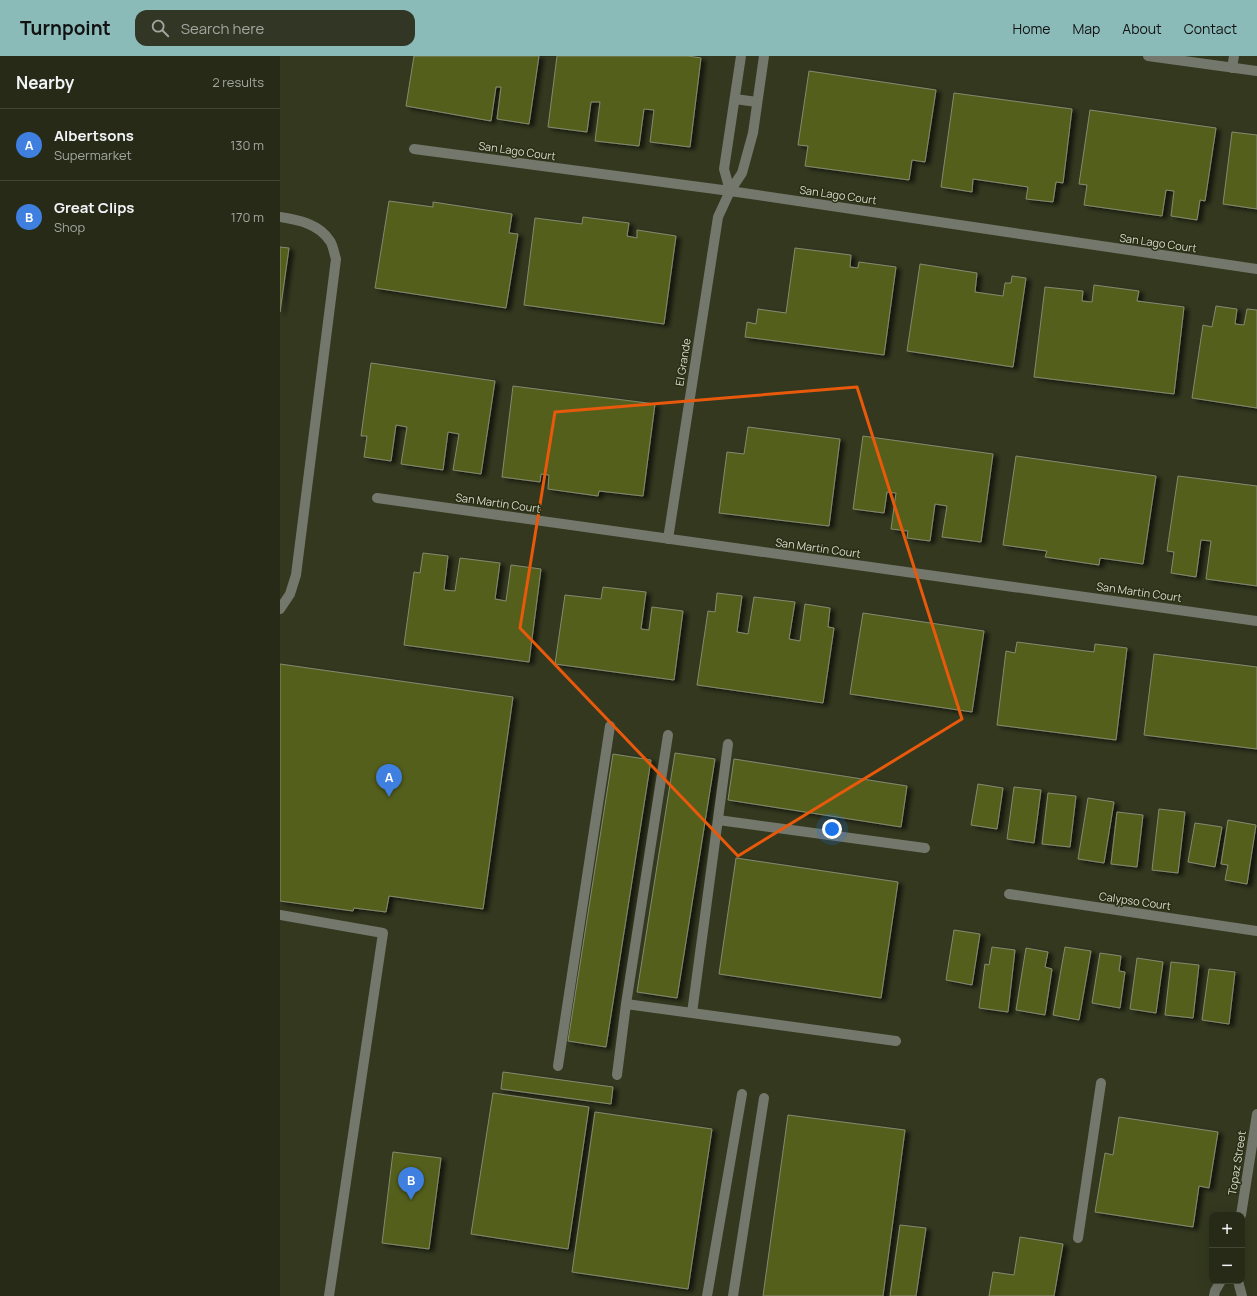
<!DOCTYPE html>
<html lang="en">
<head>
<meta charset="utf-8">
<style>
  body { margin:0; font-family:Manrope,sans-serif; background:#323624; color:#f1f3f6 }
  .controls { position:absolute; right:12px; bottom:12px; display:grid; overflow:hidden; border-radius:8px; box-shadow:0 4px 16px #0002 }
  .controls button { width:36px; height:36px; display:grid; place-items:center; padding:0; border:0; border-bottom:1px solid #424636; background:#262a17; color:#f1f3f6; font:20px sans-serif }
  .you { position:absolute; left:552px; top:773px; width:14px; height:14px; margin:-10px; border:3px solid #fff; border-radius:50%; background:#1a73e8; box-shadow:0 0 0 6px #1a73e833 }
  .badge { display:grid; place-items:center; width:26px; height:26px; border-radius:50%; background:#8bbbb9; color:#fff; font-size:13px; font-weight:700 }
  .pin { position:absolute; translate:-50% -33px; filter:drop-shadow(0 1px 2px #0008) }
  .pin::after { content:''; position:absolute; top:21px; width:14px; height:12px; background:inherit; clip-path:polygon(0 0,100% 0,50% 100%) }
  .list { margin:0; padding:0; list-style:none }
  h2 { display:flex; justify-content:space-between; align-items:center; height:52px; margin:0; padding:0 16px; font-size:17px }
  h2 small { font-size:13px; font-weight:400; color:#a4a7a1 }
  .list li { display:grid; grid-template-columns:26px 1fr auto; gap:12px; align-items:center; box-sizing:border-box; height:72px; padding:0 16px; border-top:1px solid #424636 }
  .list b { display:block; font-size:15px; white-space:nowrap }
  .list p { margin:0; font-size:13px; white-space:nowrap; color:#a4a7a1 }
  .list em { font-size:13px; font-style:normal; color:#a4a7a1 }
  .icon { flex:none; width:22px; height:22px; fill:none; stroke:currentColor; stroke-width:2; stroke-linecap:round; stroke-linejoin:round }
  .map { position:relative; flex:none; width:977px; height:1240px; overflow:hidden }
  header { display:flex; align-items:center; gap:24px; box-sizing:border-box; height:56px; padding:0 20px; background:#8bbbb9; color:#111 }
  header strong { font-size:19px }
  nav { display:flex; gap:22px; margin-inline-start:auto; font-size:14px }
  .search { width:280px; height:36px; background:#323624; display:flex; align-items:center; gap:10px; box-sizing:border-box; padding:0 14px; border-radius:12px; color:#a4a7a1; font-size:15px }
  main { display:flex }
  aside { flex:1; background:#262a17 }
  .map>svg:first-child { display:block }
  .building { fill:#545e1e; stroke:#848a6f; filter:url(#shadow) }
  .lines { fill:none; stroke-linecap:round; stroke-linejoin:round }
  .minor { stroke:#74776b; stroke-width:10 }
  .marked { fill:none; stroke:#e8590c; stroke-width:3; stroke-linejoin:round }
  .labels { text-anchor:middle; stroke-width:3; stroke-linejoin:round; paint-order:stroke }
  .street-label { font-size:11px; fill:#daddce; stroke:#292e15 }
</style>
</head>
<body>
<header>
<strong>Turnpoint</strong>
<div class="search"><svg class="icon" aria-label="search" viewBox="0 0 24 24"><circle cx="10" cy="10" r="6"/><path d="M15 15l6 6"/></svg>Search here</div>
<nav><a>Home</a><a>Map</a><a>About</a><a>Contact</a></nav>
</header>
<main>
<aside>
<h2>Nearby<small>2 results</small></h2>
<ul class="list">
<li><span class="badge" style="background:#3f7fe0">A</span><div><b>Albertsons</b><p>Supermarket</p></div><em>130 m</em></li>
<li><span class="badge" style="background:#3f7fe0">B</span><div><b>Great Clips</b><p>Shop</p></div><em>170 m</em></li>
</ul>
</aside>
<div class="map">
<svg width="977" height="1240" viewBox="0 0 977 1240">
  <defs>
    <filter id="shadow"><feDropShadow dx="4.5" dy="2.5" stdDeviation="2" flood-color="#0009"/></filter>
  </defs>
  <rect width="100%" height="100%" fill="#33381f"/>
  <path class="building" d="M134,0H259L249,68L217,63L221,31H216L211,65L126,50Z
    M277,0H408L421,2L410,91L370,86L374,54L364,53L359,90L315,85L320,46H311L307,76L268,71Z
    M529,15L656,34L645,106L632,104L629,124L525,110L528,90L518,89Z
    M674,37L792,53L783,127L776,126L773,146L746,143L748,131L693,123L692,136L661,131Z
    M810,54L936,72L925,145L920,144L917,164L891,160L894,135L886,134L882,160L804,149L807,129L799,128Z
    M952,76L977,79V153L943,148Z
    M109,145L153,151V146L232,158L229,177L238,178L226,252L95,232Z
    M303,161L349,167L347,180L357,182V174L396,180L384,268L244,249L255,162L302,168Z
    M0,191L9,192L0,256Z
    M515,192L571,199L570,211L578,212L579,206L616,211L604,299L465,281L467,266L476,268L478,253L506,257Z
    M640,208L697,217L695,236L723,240L725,227H731L732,220L746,222L733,311L627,295Z
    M814,229L859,235L857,245L904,251L894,338L754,321L765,231L803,235L802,245L812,246Z
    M936,250L957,253L955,268L964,269L967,253L977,254V352L912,342L923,269L932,271Z
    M91,307L215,325L201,418L173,414L179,378L168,376L163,414L121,408L127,371L116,369L111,405L84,401L87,380H81Z
    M233,330L375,348L363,440L319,435L318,440L268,433L269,419L261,418L260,426L222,421Z
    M468,371L560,383L549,470L439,457L447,396L464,398Z
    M583,380L713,398L701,486L662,481L667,450L655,448L650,485L627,482L628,475L611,473L616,437L607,436L604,457L573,453Z
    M736,400L876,420L863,508L820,502L819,509L765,501L767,495L723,489Z
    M898,420L977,430V530L926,523L931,485L921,484L916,521L891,517L894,496L887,495Z
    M143,497L168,500L164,534L175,535L180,502L220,507L215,543L226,545L231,509L261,513L249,606L124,589L134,516L140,517Z
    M323,531L366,536L361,573L369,574L372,551L403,555L394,624L275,608L285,539L321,543Z
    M437,537L462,540L457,576L468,578L474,541L515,546L509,583L520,585L525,548L550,552L548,571L554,572L543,647L417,629L428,555L435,556Z
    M583,557L704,575L692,656L570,638Z
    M737,586L814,596L815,588L847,592L836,684L717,669L726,595L735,597Z
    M874,598L977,611V693L864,679Z
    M0,608L233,641L203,853L109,840L106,856L74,852L73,855L0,845Z
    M395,697L435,703L397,942L357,936Z
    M333,698L371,704L326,991L288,985Z
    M454,703L627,730L621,771L448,744Z
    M698,728L723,732L717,773L691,769Z
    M734,731L761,734L754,787L727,783Z
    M768,737L796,740L790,791L762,788Z
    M808,742L834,746L824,807L798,803Z
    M879,753L905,756L898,817L872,814Z
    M837,756L863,759L857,811L831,808Z
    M948,764L976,769L967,828L945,824L948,809L941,808Z
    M915,767L942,771L935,811L908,806Z
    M456,802L618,826L601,942L439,918Z
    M674,874L700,878L692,929L666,924Z
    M712,891L735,894L728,956L699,952L705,908L709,909Z
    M785,891L811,895L799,964L773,959Z
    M746,892L768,896L765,911L772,913L765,959L736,954Z
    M820,897L841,900L839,915L845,916L840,952L812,947Z
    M857,902L883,906L876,957L850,953Z
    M891,906L919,909L913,962L885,959Z
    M929,913L955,916L949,968L922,964Z
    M223,1016L333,1031L331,1048L221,1033Z
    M213,1037L309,1051L288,1193L191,1178Z
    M315,1056L432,1073L408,1233L292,1216Z
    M508,1059L625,1074L603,1240H483Z
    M839,1061L938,1076L929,1132L919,1130L913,1171L815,1156L825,1097L833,1099Z
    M113,1096L161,1102L149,1193L102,1187Z
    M620,1169L646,1172L636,1240H610Z
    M740,1181L783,1188L774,1240H709L713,1216L734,1219Z"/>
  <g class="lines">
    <path class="minor" d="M868,0L977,15
      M952,12L954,0
      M455,43L477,46
      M134,93L450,135L977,213
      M450,135L444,113L461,0
      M0,161C19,164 39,168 50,185C53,189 54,197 56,203L16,519L10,538L0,553
      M97,442L977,565
      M388,483L438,161L450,135L462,117L473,77L484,0
      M438,764L645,792
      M729,838L977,875
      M0,859L103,877L49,1240
      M346,948L388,679
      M412,957L448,688
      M278,1010L330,670
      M337,1019L346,948L616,985
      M961,1159L977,1058
      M798,1182L821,1027
      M958,1225L962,1240
      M427,1240L462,1038
      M453,1240L484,1042
      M934,1240L935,1235L941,1225"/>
  </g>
  <path class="marked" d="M577,331L682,663L458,800L240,572L275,356Z"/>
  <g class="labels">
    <g class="street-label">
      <text transform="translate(237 95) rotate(8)" y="4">San Lago Court</text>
      <text transform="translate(558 139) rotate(8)" y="4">San Lago Court</text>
      <text transform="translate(878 187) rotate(8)" y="4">San Lago Court</text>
      <text transform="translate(403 306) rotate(-81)" y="4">El Grande</text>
      <text transform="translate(218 447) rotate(8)" y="4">San Martin Court</text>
      <text transform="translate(538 492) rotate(8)" y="4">San Martin Court</text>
      <text transform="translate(859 536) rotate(8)" y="4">San Martin Court</text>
      <text transform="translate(855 845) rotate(8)" y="4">Calypso Court</text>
      <text transform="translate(957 1107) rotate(-81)" y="4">Topaz Street</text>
    </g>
  </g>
</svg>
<div class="controls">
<button>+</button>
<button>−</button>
</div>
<div class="you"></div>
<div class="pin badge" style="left:109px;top:741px;background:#3f7fe0">A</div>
<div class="pin badge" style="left:131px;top:1144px;background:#3f7fe0">B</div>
</div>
</main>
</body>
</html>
